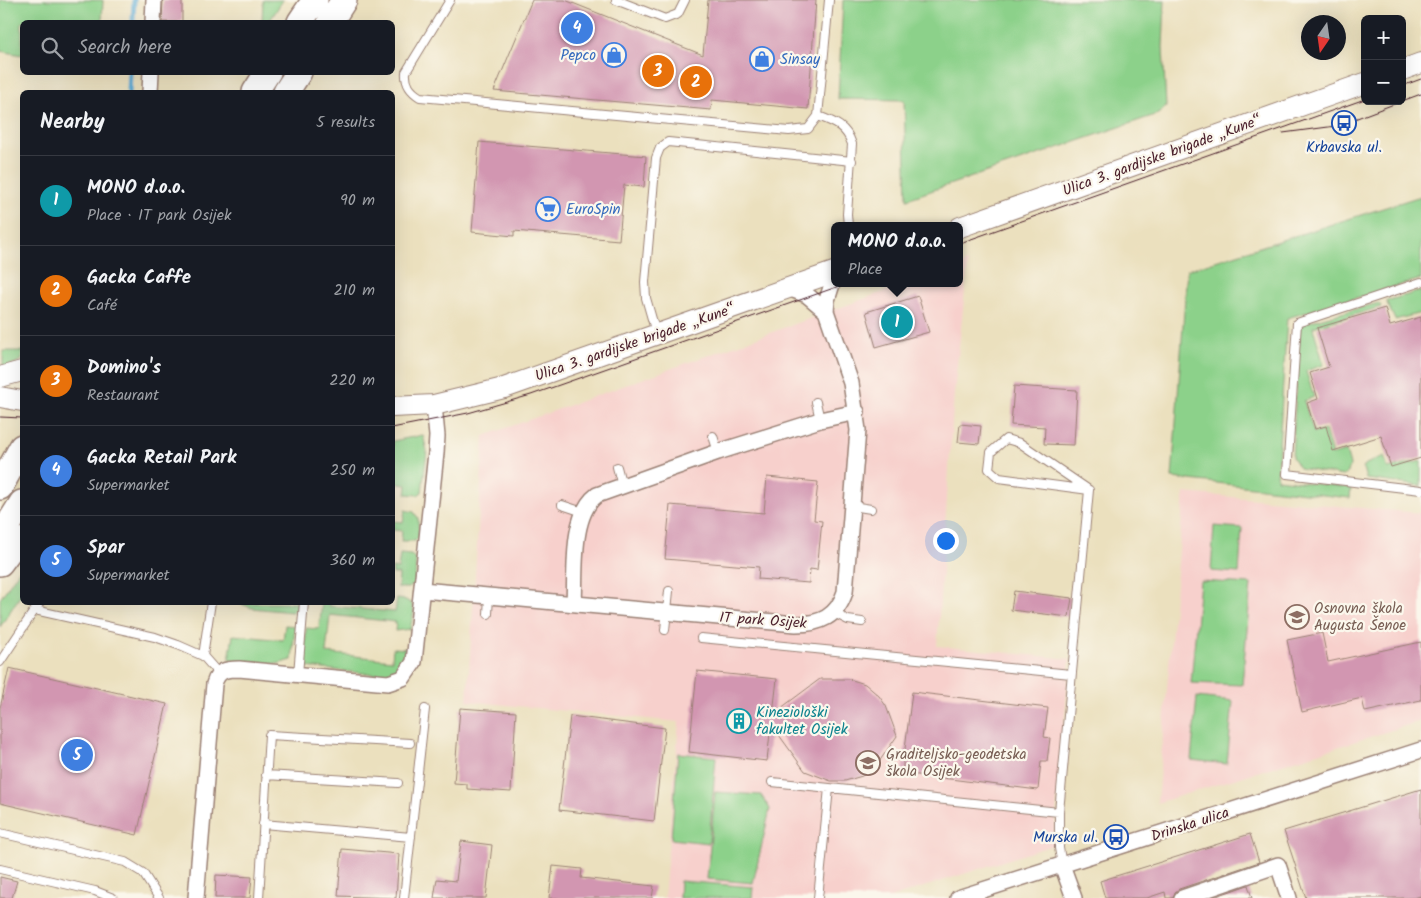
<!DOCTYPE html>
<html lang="en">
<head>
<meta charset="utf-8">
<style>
  body { margin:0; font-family:Kalam,sans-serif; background:#20242c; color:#f1f3f6 }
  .controls { position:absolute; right:15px; top:15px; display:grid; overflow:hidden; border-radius:8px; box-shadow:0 5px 20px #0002 }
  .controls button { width:45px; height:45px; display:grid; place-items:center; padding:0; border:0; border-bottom:1px solid #363941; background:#171b24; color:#f1f3f6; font:25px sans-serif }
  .compass { position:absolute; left:1301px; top:15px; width:45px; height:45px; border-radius:50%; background:#171b24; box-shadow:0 5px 20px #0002; rotate:193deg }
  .you { position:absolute; left:945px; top:540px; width:18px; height:18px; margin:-12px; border:4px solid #fff; border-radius:50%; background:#1a73e8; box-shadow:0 0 0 8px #1a73e833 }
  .badge { display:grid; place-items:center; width:32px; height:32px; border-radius:50%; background:#c8321e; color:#fff; font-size:16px; font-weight:700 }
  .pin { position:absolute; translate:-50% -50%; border:2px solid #fff; box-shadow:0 1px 5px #0006 }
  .popup { position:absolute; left:831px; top:222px; width:132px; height:65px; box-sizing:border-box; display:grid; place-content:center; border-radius:8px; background:#171b24; filter:drop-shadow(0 1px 4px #0005); font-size:16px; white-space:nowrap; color:#9ea1a6 }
  .popup b { font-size:19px; color:#f1f3f6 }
  .popup::after { content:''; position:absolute; left:50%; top:100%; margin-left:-10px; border:10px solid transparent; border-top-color:#171b24 }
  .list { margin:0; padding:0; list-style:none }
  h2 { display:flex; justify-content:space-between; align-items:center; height:65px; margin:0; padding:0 20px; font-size:21px }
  h2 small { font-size:16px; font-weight:400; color:#9ea1a6 }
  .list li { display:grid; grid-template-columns:32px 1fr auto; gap:15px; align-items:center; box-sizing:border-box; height:90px; padding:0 20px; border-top:1px solid #363941 }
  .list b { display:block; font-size:19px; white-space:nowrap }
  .list p { margin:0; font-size:16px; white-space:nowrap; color:#9ea1a6 }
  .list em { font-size:16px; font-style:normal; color:#9ea1a6 }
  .icon { flex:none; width:28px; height:28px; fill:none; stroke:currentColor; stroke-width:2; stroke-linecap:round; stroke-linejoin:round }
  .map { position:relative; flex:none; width:1421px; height:898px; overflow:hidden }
  .search { position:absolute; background:#171b24; box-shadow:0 5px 20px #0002; left:20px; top:20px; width:375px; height:55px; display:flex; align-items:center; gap:12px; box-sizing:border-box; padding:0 18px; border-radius:8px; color:#9ea1a6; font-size:19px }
  .panel { position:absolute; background:#171b24; box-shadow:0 5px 20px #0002; left:20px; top:90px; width:375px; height:515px; border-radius:8px }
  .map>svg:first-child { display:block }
  .built { fill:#f7d0cc }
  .green { fill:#8cd18a; stroke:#6b785a }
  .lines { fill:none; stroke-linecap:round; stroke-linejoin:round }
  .stream { stroke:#5cabd6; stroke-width:5 }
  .building { fill:#d296b1 }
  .service-casing { stroke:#9a8074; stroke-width:10 }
  .minor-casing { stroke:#9a8074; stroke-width:18 }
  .tertiary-casing { stroke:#9a8074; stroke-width:22 }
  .primary-casing { stroke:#9a8074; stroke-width:28 }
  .service { stroke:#fff; stroke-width:8 }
  .minor { stroke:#fff; stroke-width:15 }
  .tertiary { stroke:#fff; stroke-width:20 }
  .primary { stroke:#fff; stroke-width:25 }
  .tram { stroke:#4a1f2b; stroke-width:1 }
  .labels { text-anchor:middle; stroke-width:4.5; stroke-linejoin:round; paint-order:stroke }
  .shop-label { font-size:15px; fill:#366cbe; stroke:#fbf7ec; text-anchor:start }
  .transit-label { font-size:15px; fill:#164399; stroke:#fbf7ec }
  .street-label { font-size:15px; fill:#4a1f2b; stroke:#fbf7ec }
  .education-label { font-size:15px; fill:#785e54; stroke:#fbf7ec; text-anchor:start }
  .culture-label { font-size:15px; fill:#0d838f; stroke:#fbf7ec; text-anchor:start }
</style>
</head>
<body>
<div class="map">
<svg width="1421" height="898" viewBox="0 0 1421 898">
  <rect width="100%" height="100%" fill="#fbf7ec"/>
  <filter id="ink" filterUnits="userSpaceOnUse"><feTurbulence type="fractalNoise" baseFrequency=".02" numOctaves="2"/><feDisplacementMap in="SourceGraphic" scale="10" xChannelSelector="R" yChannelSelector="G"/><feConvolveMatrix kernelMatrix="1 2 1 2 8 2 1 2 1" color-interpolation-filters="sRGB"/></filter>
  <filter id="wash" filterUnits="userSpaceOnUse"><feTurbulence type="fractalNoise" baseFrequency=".0096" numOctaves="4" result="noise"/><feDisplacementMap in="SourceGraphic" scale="20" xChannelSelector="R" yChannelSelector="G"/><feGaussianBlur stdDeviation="1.12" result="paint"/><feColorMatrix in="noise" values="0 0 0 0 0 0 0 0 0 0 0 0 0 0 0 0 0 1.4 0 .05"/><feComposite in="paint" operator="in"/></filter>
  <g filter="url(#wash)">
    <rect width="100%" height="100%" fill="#ebe0be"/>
    <path class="built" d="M968,262L954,394L937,646L1070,659L1053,845L890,898H664L679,722L467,701L484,436L908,283H960V265Z
      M1184,493L1421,513V721L1157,803Z"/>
    <path class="green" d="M0,0H103L102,22H22V55L0,51Z
      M263,0H283L269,22H262Z
      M843,0H1165L1163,47L1166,107L1158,114L907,199L904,100L838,99Z
      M1421,196V279L1287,318L1277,479L1351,488L1350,498L1172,478L1187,270Z
      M1421,291V313L1395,320L1386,301Z
      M1379,303L1381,307L1313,327L1324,365L1306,371L1314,397L1304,401L1314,433L1325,430L1332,455L1346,451L1350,465L1348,472L1343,476L1299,468L1292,457L1300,324Z
      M3,351H22V360L3,369Z
      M423,435L427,451L422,492L418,495L406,494L407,485L393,483V441Z
      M1384,456L1388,469L1421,461V486L1366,479L1363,468L1366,464Z
      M405,510L414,512L418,518L419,537L415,541H401L402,531L393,530V521L403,522Z
      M1214,526L1242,528L1239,573L1211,571Z
      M400,554L411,555L416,559L415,584L409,588H398L399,574H393L392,568L398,569Z
      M22,566V593L0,627V599Z
      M1200,581L1251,584L1242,685L1191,683Z
      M397,599L406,600L412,604L414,612L410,629L395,631L396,622L330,615L326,653L392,660L393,648L408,649C406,664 405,670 390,676L305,667L306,628L319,629L322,603H329V606L395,612Z
      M239,603H298L296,609L292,612L252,608Z
      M285,625L295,626L292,660L277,664L229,660L233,635L283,640Z
      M1197,697L1233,701L1227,764L1191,760Z
      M678,753L716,757L709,843L671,839Z
      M715,792L761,795L770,809L753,883L707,879Z
      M680,881L753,887L752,898H679Z"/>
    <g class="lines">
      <path class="stream" d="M133,22L134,0
        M129,92L130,72"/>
    </g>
    <g id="blocks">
      <path class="building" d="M163,0H182V22H162Z
        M532,0H565L703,55L708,0H816L808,109L712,100L711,110L494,91Z
        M479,142L646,156L644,187L624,185L619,240L514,231V236L472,232Z
        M918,296L929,332L876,347L866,312Z
        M1385,308L1390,326L1421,317V458L1391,467L1381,436L1333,451L1326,426L1315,429L1307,403L1318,399L1310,373L1329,367L1317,328Z
        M1014,386L1077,390L1074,445L1044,444L1045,427L1011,425Z
        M960,424L981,426L979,444L958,442Z
        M767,477L818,482L814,520L822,521L817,570L810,569L809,583L758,579L759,567L665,559L670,505L764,513Z
        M1014,591L1072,598L1069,617L1011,610Z
        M1322,633L1328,662L1421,642V700L1365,712L1362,698L1302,712L1287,640Z
        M9,668L167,704L137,835L0,803V708Z
        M697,671L777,679L773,714L820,679H849L865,684L879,696L886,706L897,736L876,766L862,776L845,781H831L805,771L771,724L767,761L689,752Z
        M912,692L1048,708L1044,737L1050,738L1047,761H1041L1038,790L902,773Z
        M460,708L516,712L511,792L467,789V784L454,783Z
        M570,716L665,728L654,821L559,810Z
        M1421,789V896L1414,898H1306L1284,831Z
        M1250,834L1259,862L1179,889L1175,892L1173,898H1166L1165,892L1147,898H1105L1100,881Z
        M461,841L492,845L486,898H434L437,879L456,881Z
        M342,849L399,854L396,898L338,896Z
        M553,866L582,869L581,878L654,886L652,898H549Z
        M216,875L252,877L250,898H215Z
        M0,877L17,881L12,898H0Z
        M1248,885L1252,898H1211Z"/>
    </g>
  </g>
  <g filter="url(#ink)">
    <use href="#blocks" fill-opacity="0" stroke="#9a8074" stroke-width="1"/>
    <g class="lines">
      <defs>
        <path id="service" d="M450,0L406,72C405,84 410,91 420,97L789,131L808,129L818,116L829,0
          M616,0L665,19L678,14L685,0
          M818,116C834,122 846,126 852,144L847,214L848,226
          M1421,282L1297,323L1287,474L1421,490
          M656,333L646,298L645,282L656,158L660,148L668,142L852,161
          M816,402L820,420
          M713,436L718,452
          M617,467L622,486
          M562,505L583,512
          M852,506L871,509
          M35,610L155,637L178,645L203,656L218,673
          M834,613L848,620L862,622
          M488,614L489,596
          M665,630L669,591
          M701,638L1071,674
          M203,656L211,602
          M0,662L40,602
          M298,674L304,602
          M266,775L398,783
          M772,782L1059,812
          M263,824L411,837
          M0,833L125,862L143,873L159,898
          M1062,865L1059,848V812L1089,490L999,478L989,469L991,452L1006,439L1020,443L1089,490
          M0,869L95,891L113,898
          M259,898L269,735L410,743
          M404,898L425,709
          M818,898L829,788"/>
        <path id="minor" d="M153,22L154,0
          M150,92L151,72
          M788,288L807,295L826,311
          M422,590L796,624C820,624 837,617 845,592L858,430L851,383L826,311L827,300L834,278
          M574,603C576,572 570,515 597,495L718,452L820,420L857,412
          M1062,865L1074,898
          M196,898L214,684C218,670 226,669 239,669L388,683L403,678L414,662L436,453L437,436L434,405
          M958,898L1421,750
          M1182,898L1278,865L1289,898"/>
        <path id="tertiary" d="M1402,70L1421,63
          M960,227L1365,83
          M0,377L22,371
          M0,397L22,401
          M392,407L434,405L504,388L834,272"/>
        <path id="primary" d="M300,22L315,0
          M330,22L344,0
          M255,92L268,72
          M286,92L299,72
          M0,487L22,447
          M0,538L22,503
          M0,563L12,547L22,541"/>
      </defs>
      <use href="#service" class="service-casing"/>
      <use href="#minor" class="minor-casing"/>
      <use href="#tertiary" class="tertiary-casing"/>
      <use href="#primary" class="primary-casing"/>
      <use href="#service" class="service"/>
      <use href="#minor" class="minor"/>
      <use href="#tertiary" class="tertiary"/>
      <use href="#primary" class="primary"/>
      <path class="tram" d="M1402,86L1421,79
        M1402,101L1421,94
        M1283,133L1336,126L1402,101
        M960,243L1365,99
        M0,417L22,418
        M392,428L468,413L531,395L848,283"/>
    </g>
  </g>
  <defs>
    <symbol id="shop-ring" viewBox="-11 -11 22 22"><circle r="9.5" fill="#fbf7ec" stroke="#3f7fe0" stroke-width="1.5"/><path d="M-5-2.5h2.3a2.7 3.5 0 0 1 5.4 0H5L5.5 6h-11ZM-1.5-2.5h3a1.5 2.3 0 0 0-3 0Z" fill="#3f7fe0"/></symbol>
    <symbol id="bus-ring" viewBox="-11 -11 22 22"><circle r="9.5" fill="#fbf7ec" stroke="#1a4fb4" stroke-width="1.5"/><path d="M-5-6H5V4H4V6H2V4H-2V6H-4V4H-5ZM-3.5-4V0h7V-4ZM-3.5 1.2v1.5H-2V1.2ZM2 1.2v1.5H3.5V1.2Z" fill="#1a4fb4"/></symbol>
    <symbol id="supermarket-ring" viewBox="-11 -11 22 22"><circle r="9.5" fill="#fbf7ec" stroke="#3f7fe0" stroke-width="1.5"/><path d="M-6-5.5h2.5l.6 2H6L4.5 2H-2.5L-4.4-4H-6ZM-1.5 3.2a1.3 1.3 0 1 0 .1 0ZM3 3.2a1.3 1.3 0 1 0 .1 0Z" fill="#3f7fe0"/></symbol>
    <symbol id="school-ring" viewBox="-11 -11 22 22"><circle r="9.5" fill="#fbf7ec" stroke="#8d6e63" stroke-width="1.5"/><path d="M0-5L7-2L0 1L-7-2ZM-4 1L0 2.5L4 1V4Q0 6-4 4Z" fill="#8d6e63"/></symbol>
    <symbol id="building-ring" viewBox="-11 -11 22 22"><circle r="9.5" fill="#fbf7ec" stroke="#0f9aa8" stroke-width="1.5"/><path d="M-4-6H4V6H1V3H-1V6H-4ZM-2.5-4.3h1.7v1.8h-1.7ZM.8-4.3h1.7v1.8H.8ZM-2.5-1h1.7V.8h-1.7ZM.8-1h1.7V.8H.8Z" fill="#0f9aa8"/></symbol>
  </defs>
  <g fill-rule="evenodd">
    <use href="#shop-ring" x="600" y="41" width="28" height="28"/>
    <use href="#shop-ring" x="748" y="45" width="28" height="28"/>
    <use href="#bus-ring" x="1330" y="109" width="28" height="28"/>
    <use href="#supermarket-ring" x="534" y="195" width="28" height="28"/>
    <use href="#school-ring" x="1283" y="603" width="28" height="28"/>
    <use href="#building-ring" x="725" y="707" width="28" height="28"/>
    <use href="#school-ring" x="854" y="749" width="28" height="28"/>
    <use href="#bus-ring" x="1102" y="823" width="28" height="28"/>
  </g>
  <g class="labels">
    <g class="shop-label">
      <text x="596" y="60" text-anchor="end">Pepco</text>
      <text x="780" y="64">Sinsay</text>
      <text x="566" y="214">EuroSpin</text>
    </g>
    <g class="transit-label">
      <text x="1344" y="152">Krbavska ul.</text>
      <text x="1098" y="842" text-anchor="end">Murska ul.</text>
    </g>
    <g class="street-label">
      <text transform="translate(1162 155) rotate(-20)" y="5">Ulica 3. gardijske brigade „Kune“</text>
      <text transform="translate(635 342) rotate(-19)" y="5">Ulica 3. gardijske brigade „Kune“</text>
      <text transform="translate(763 620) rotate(4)" y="5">IT park Osijek</text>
      <text transform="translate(1190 824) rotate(-18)" y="5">Drinska ulica</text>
    </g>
    <g class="education-label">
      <text x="1314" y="613">Osnovna škola<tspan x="1314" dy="17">Augusta Šenoe</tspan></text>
      <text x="886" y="759">Graditeljsko-geodetska<tspan x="886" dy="17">škola Osijek</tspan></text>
    </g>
    <g class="culture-label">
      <text x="756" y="717">Kineziološki<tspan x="756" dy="17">fakultet Osijek</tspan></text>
    </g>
  </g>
</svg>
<div class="controls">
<button>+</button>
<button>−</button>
</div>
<svg class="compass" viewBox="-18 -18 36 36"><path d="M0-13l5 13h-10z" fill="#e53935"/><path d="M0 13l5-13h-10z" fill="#9ea1a6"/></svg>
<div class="you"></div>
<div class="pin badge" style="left:897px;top:322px;background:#0f9aa8">1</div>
<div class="popup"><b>MONO d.o.o.</b>Place</div>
<div class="pin badge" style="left:696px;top:82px;background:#e8710a">2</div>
<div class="pin badge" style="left:658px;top:71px;background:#e8710a">3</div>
<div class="pin badge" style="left:577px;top:28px;background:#3f7fe0">4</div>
<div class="pin badge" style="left:77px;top:755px;background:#3f7fe0">5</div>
<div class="search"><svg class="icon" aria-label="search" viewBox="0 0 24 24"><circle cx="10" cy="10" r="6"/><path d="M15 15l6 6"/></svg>Search here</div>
<section class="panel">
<h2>Nearby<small>5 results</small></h2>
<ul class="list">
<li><span class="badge" style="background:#0f9aa8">1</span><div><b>MONO d.o.o.</b><p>Place · IT park Osijek</p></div><em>90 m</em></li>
<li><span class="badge" style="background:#e8710a">2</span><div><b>Gacka Caffe</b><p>Café</p></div><em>210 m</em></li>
<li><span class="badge" style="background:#e8710a">3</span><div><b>Domino's</b><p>Restaurant</p></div><em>220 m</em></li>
<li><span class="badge" style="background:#3f7fe0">4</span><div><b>Gacka Retail Park</b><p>Supermarket</p></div><em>250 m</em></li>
<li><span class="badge" style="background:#3f7fe0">5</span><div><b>Spar</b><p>Supermarket</p></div><em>360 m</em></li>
</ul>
</section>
</div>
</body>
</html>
